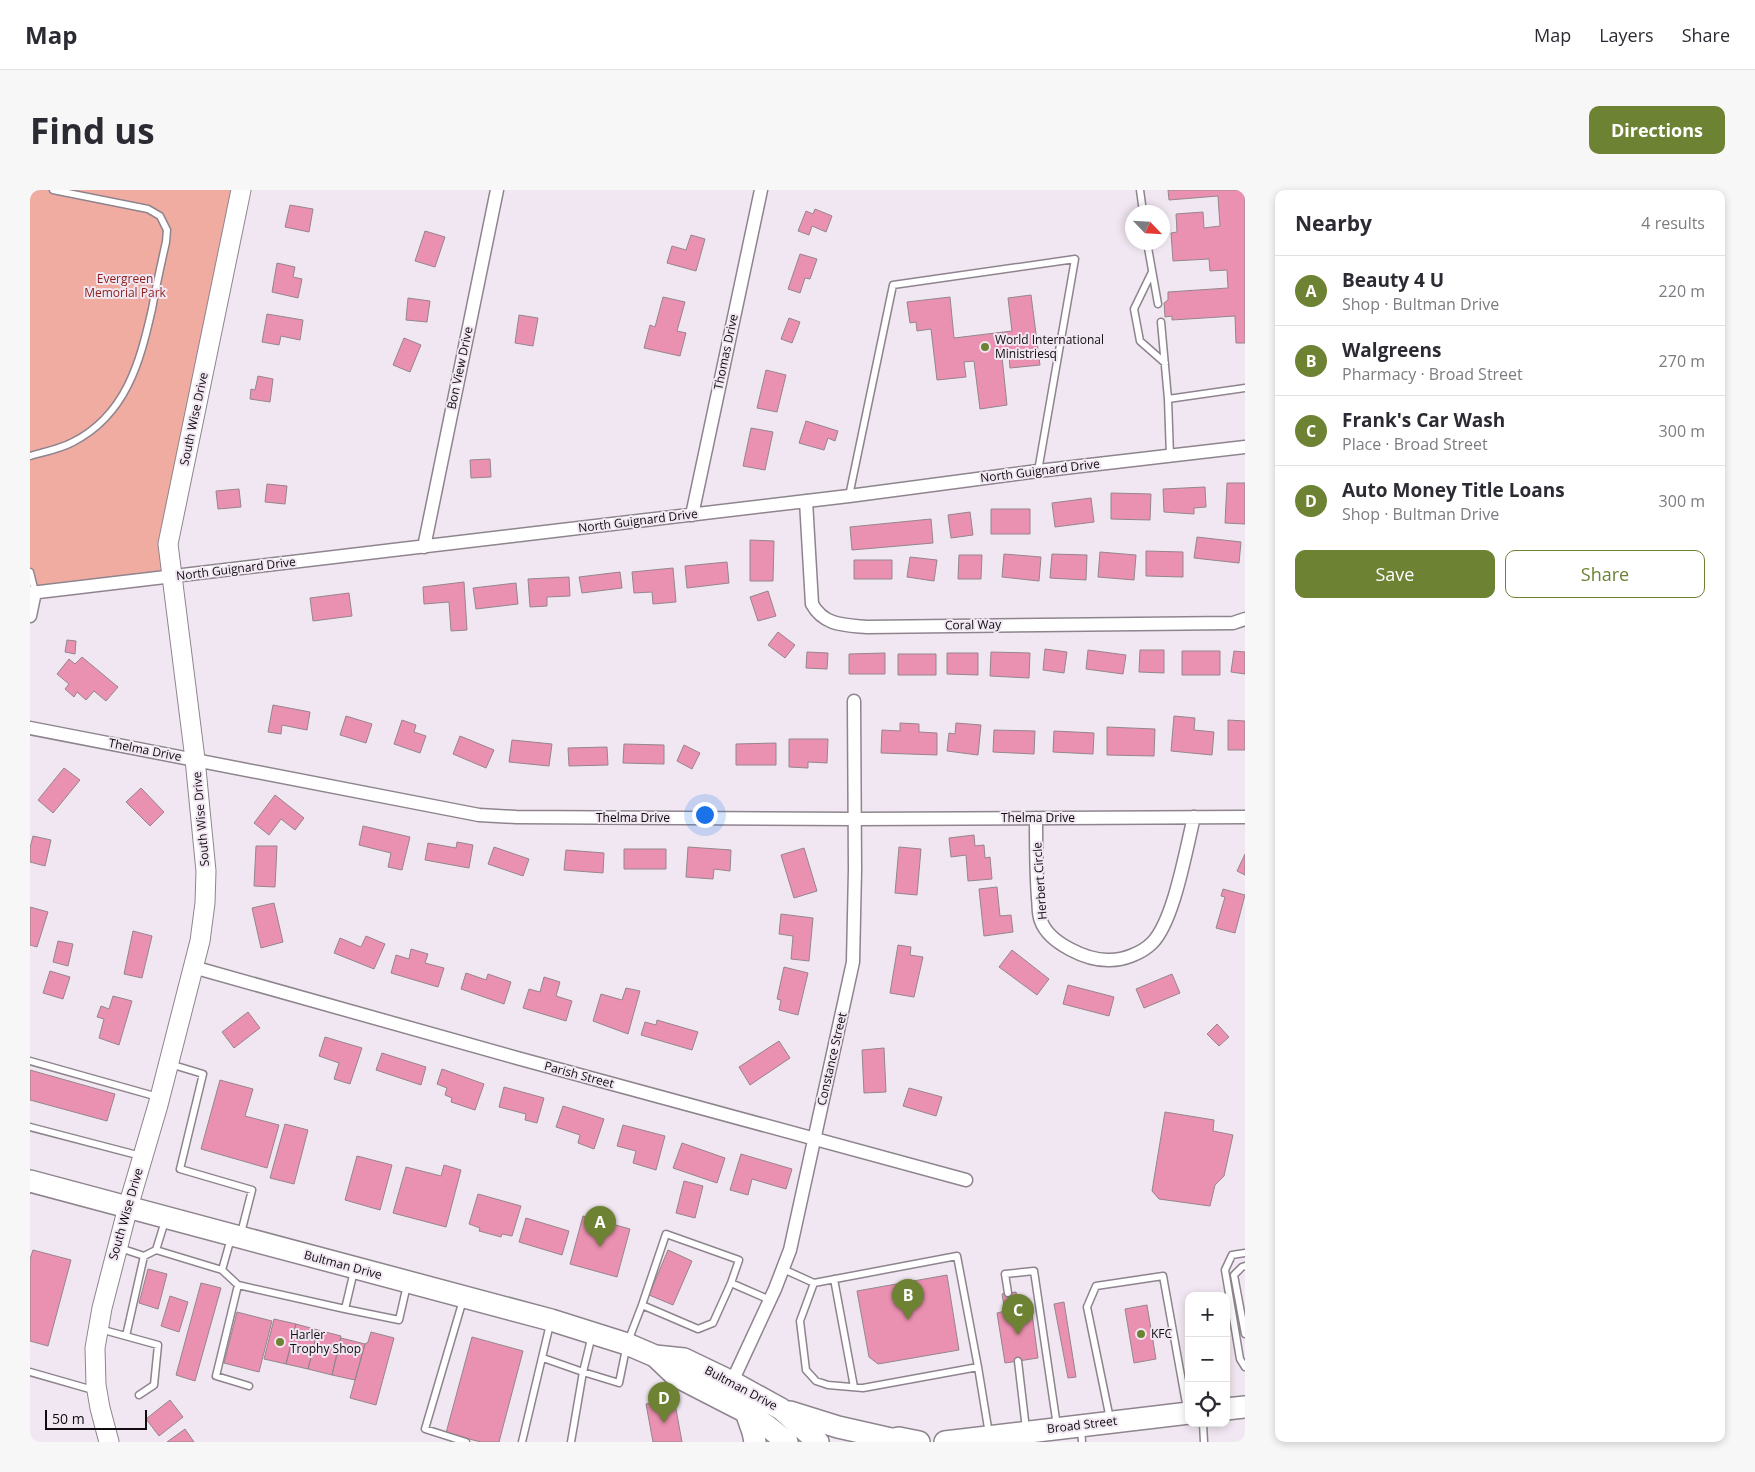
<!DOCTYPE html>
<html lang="en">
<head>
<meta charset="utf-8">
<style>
  body { margin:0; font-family:"Open Sans",sans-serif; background:#f7f7f7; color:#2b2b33 }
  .controls { position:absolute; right:15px; bottom:15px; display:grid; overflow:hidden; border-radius:10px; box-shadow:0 2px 8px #0003 }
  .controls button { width:45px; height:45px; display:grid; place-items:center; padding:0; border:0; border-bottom:1px solid #e1e1e2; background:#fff; color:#2b2b33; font:25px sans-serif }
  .compass { position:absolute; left:1095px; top:15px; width:45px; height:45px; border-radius:50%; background:#fff; box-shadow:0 2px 8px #0003; rotate:115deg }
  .scale { position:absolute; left:15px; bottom:12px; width:102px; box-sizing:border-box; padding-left:5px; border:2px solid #0f0b0f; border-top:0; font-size:14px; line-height:18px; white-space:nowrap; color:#0f0b0f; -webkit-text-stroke:4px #f1e7f2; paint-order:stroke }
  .you { position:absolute; left:674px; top:624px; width:18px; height:18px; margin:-12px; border:4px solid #fff; border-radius:50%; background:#1a73e8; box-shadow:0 0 0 8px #1a73e833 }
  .badge { display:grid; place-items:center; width:32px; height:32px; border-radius:50%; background:#6d8233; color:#fff; font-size:16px; font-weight:700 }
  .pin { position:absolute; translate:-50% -41px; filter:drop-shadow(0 1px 2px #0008) }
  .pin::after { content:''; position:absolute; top:26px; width:18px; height:15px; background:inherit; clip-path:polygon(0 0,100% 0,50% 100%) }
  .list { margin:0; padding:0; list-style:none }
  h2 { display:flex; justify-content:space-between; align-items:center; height:65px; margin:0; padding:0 20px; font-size:21px }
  h2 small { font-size:16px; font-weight:400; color:#7c7c81 }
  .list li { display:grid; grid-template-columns:32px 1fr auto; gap:15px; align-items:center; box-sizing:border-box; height:70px; padding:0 20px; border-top:1px solid #e1e1e2 }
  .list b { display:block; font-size:19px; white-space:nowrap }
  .list p { margin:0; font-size:16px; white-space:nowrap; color:#7c7c81 }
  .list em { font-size:16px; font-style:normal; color:#7c7c81 }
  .actions { display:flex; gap:10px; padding:15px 20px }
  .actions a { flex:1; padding:11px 0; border:1px solid #6d8233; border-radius:10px; text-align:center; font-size:18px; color:#6d8233 }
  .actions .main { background:#6d8233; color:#fff }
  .icon { flex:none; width:28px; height:28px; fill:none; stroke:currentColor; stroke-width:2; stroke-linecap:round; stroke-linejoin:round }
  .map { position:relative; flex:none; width:1215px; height:1252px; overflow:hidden; border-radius:10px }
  header { display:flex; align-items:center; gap:30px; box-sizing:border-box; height:70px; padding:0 25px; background:#fff; border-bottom:1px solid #e1e1e2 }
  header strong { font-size:24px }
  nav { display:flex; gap:28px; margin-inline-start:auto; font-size:18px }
  .intro { display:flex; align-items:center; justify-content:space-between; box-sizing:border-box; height:120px; padding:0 30px }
  h1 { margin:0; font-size:35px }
  .button { padding:12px 22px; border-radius:10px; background:#6d8233; color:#fff; font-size:18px; font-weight:700 }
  main { display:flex; gap:30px; padding:0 30px }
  aside { flex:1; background:#fff; border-radius:10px; box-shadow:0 2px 8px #0003 }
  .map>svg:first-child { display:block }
  .green { fill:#f1aca2 }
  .building { fill:#ea90b1; stroke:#95868b }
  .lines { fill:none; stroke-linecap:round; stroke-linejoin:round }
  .service-casing { stroke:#8e848e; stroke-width:9 }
  .minor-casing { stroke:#8e848e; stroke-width:15 }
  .secondary-casing { stroke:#8e848e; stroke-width:21 }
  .trunk-casing { stroke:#8e848e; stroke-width:24 }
  .service { stroke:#fff; stroke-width:6 }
  .minor { stroke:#fff; stroke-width:12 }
  .secondary { stroke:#fff; stroke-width:19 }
  .trunk { stroke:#fff; stroke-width:21 }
  .poi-dot { fill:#6d8233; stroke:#f1e7f2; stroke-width:2 }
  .labels { text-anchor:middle; stroke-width:4; stroke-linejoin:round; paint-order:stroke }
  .park-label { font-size:12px; fill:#8c1f1a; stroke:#f1e7f2 }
  .poi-label { font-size:12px; fill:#0f0b0f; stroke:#f1e7f2; text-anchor:start }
  .street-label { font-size:12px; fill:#0f0b0f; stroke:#f1e7f2 }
</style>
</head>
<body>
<header>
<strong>Map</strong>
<nav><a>Map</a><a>Layers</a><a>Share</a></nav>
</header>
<div class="intro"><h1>Find us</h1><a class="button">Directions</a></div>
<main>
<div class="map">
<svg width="1215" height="1252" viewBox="0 0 1215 1252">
  <rect width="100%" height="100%" fill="#f1e7f2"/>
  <path class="green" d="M0,0H211L141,387L0,403Z"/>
  <path class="building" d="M1138,0H1215V153H1206L1205,126L1142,130V126L1135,127L1134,113L1138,110V102L1198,98L1197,80L1180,81L1179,69L1143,71L1141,43L1147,42L1146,24L1173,22L1174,38L1190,36L1188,6L1139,10Z
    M260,15L283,19L279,42L255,37Z
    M785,19L802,26L796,42L782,36L779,45L768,41L776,21L783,24Z
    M395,41L415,47L405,77L385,71Z
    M661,45L675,49L666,81L637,73L642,56L656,60Z
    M770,64L787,69L780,89L775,88L770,103L758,99Z
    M247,73L265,77L263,87L272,89L268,108L242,102Z
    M1001,105L1010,175L980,178L979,166L972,167L977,215L950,219L944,171L934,172L936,187L907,190L901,139L887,141L886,132L880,133L877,112L920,107L924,148L982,141L978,108Z
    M633,107L655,112L647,141L656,143L650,166L614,158L620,135L625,137Z
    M378,108L400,111L397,132L376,130Z
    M237,124L273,130L270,150L251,146L249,155L232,152Z
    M489,125L508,128L503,156L485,153Z
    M759,128L770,132L762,153L751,149Z
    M374,148L391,155L380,182L363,175Z
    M736,180L756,185L747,222L727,218Z
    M228,186L243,189L240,212L220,209L221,199L225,200Z
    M776,231L808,241L805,251L798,248L794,260L769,253Z
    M721,238L743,242L735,280L713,276Z
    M460,269L461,287L441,288L440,270Z
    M1197,293H1215V334L1195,333Z
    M237,294L257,296L255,314L235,312Z
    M1175,297L1176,317L1164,318V324L1134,322L1133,299Z
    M209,299L211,317L188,319L186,301Z
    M1081,303L1121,304L1120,330L1081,329Z
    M1061,308L1064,332L1025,337L1022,313Z
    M961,319H1000V344H961Z
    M940,322L943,345L921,348L918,325Z
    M901,329L903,353L822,360L820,337Z
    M1167,347L1211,352L1209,373L1164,368Z
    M720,350L744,351L743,391H720Z
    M1116,361L1153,362V387L1116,386Z
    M1070,362L1106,365L1104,390L1068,387Z
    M974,364L1011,367L1009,391L972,387Z
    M1022,364L1057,365L1056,390L1020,388Z
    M929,365H952L951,389H928Z
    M880,367L907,370L904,391L877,387Z
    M824,370H862V389H824Z
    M697,372L699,393L657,398L655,376Z
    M643,378L646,412L623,414L622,402L604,403L602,382Z
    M590,382L592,398L552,403L549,387Z
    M539,387L540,406L517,407V416L500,417L498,389Z
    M434,392L437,440L421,441L419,412L394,414L393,397Z
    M486,393L488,414L446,419L443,398Z
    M738,401L746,426L728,431L720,407Z
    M319,403L322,426L283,431L280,408Z
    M748,442L765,455L755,468L738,455Z
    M37,450L46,451L45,464L35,462Z
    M1015,459L1037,462L1034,483L1013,480Z
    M1058,460L1096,465L1093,484L1056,479Z
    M1110,460H1134V483L1109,482Z
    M1152,461H1190V485H1152Z
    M1204,461L1215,462V484L1201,482Z
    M777,462L798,463L797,479L776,478Z
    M961,462L1000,463L999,488L960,486Z
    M855,463V484H819V464Z
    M917,463H948V485L917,484Z
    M868,464H906V485H868Z
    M52,467L88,497L76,511L64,501L56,510L47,502L44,507L35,499L39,494L27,484L39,469L45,474Z
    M243,515L280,522L277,540L252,535L251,544L238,542Z
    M316,526L342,534L336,553L310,545Z
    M1144,526L1165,528L1164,540L1184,542L1182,565L1141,561Z
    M372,530L386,535L384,542L396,546L390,563L364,554Z
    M1198,530L1215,531V560H1198Z
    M870,533L889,534V542L907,543V565L851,563L852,540L870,541Z
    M926,533L951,535L948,565L917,561L919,543L925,544Z
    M1077,537L1125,539L1124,566L1077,565Z
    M964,540L1005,541L1004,564L963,562Z
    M1024,541L1064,543L1063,564L1023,562Z
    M430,546L464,560L456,578L423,564Z
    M759,549H798L797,573L778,572V578L759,577Z
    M482,550L522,554L519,576L479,572Z
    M746,553V575H706V554Z
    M594,554L634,555V574L593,573Z
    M654,555L670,563L662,579L647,571Z
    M577,557L578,575L539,576L538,558Z
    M34,578L50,590L23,623L8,610Z
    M111,598L134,622L120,636L96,612Z
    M245,605L274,628L265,640L251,629L239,645L224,633Z
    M333,636L380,647L372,680L358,677L361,663L329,655Z
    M944,645L945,656L954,655L955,668L960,667L962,689L938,691L936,665L921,667L919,648Z
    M3,646L21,650L15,676L0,672V658Z
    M427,652L443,655L439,678L395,670L398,653L426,658Z
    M226,656H247L245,697L224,696Z
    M464,657L499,669L493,686L458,674Z
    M658,657L701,660L700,681L684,679L683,689L656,687Z
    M869,657L891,659L887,705L865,703Z
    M774,658L787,701L764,708L751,665Z
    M594,659H636V679H594Z
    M536,660L574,663L573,683L534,680Z
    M1215,664V685L1207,681Z
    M967,697L970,726L981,725L983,742L954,746L949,699Z
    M1193,699L1215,705L1205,743L1186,738L1195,707L1191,706Z
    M244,713L253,752L231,758L222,718Z
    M0,717L18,722L7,757L0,755Z
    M751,724L783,728L779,771L761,769L763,746L749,744Z
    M103,741L122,746L112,788L94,784Z
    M336,746L355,754L344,779L304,763L310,748L331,757Z
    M28,751L43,754L38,776L23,772Z
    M868,755L881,757L880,765L893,767L884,807L860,803Z
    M381,759L398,764L395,773L414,778L408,797L361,783L366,765L379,769Z
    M982,760L1019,789L1007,805L969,777Z
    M754,777L778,783L768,825L749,820L751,810L747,809Z
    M20,781L40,787L33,809L13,803Z
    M436,783L456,790L458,784L481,792L474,814L431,799Z
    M1142,784L1150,803L1114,818L1106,799Z
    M514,787L530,792L526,806L542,811L536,831L493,818L499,799L510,802Z
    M1038,795L1084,807L1079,826L1033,814Z
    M596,798L610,801L598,844L563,831L571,804L592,810Z
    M83,806L102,811L89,855L69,848L74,829L67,827L71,816L79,819Z
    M218,822L230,838L204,858L192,842Z
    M627,830L668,842L662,860L611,845L615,832L626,835Z
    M1187,834L1199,847L1189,856L1177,844Z
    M295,847L332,858L320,894L304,889L309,873L289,866Z
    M749,851L760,868L720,895L709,877Z
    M854,858L856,902L834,903L832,860Z
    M352,863L396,877L391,895L346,880Z
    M412,879L454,894L445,920L421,912L422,908L415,905L417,898L407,894Z
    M0,880L85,904L77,931L0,910Z
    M190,890L223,899L215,926L249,935L237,978L171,959Z
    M474,897L514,908L507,933L495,930L496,924L469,917Z
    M879,898L912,907L906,926L873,916Z
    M533,916L574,929L564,959L548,953L550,945L526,937Z
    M1135,922L1184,930L1183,941L1203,945L1194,986L1185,995L1180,1016L1129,1009L1122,1001Z
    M255,934L278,940L264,994L240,988Z
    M593,935L635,946L626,980L603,973L606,961L587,956Z
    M652,953L695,968L687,993L643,978Z
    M711,964L762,979L756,999L722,989L718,1005L700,1000Z
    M327,966L362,975L350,1020L315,1010Z
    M414,975L431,980L416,1037L363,1023L376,977L411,986Z
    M654,991L673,996L665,1028L646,1023Z
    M448,1004L491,1016L482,1046L472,1044L471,1047L449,1041L450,1038L439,1034Z
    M553,1026L600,1039L587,1087L540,1074Z
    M496,1028L539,1041L532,1065L489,1052Z
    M3,1060L41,1070L18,1156L0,1151V1069Z
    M638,1060L662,1071L643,1115L619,1105Z
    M118,1079L137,1084L128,1119L109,1113Z
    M917,1085L929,1160L848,1174L839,1167L827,1101Z
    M171,1093L191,1098L165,1191L146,1185Z
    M986,1102L989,1118L1001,1116L1008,1168L975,1173L967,1123L975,1121L972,1104Z
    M140,1106L158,1112L149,1142L131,1136Z
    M1034,1112L1046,1187L1038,1188L1024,1114Z
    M1117,1115L1126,1169L1104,1173L1095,1119Z
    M207,1122L242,1131L229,1182L194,1173Z
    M244,1129L266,1134L256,1174L234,1169Z
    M266,1134L288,1140L278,1179L256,1174Z
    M288,1140L311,1146L302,1185L278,1179Z
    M341,1142L364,1148L346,1215L320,1208L335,1154L338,1152Z
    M442,1147L493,1161L469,1252H451L416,1243Z
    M311,1148L335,1154L325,1190L302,1185Z
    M644,1208L652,1252H623L616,1214Z
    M140,1210L153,1227L129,1246L116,1229Z
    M155,1239L164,1252H137Z"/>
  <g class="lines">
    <defs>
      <path id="service" d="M1110,0L1113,22
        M1117,52L1128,114
        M1122,82L1104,119L1110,151L1135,173
        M1131,132L1138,209
        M0,266C14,262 30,259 43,252C96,225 110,172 122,119C126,97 131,74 136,52L137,40L130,26L118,19L23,0
        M1140,266L1138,209L1215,198
        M819,306L863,95L1045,69L1008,281
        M0,382L5,402
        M0,871L128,907
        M140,874L173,884L150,979L222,1000L211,1043
        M0,937L111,966
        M135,1031L126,1060L192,1080L201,1048
        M90,1058L114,1066L126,1060
        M1215,1063L1202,1065L1195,1080L1210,1169L1215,1177
        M1215,1076L1212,1077L1204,1085L1215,1144
        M753,1079L784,1093L770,1131L776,1180L786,1191L798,1195L833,1198L948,1177L959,1244
        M192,1080L208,1095L315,1119L324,1081
        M804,1089L824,1197
        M784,1093L927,1066L948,1177
        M208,1095L186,1186L219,1196
        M978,1103L975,1084L1004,1081L1027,1236
        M433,1110L395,1239L436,1252
        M612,1115L668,1139L683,1133L701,1093L740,1110
        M315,1119L369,1130L377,1095
        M70,1139L128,1155L124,1195L109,1205
        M96,1146L114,1066
        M513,1168L553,1182L562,1145
        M988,1171L996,1239
        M0,1182L63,1200
        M1080,1229L1057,1117L1066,1096L1133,1086L1157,1219
        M1173,1233L1174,1252
        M1051,1238L1052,1252
        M492,1252L520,1134
        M541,1252L553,1182L589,1193L597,1154L612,1115L636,1044L709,1070L701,1093"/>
      <path id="minor" d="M776,311L782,414C794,436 815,435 837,437L1203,433L1215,429
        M662,325L731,0
        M394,357L467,0
        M0,403L819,306L1008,281L1215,257
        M0,426L5,402
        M0,538L449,625L486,627L824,629L1215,627
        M1006,628C1006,655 1006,681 1008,708C1009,715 1008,724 1011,731C1019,753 1057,771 1080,770C1094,770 1112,763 1122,753C1144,731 1156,659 1164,627
        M163,777L487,868L936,990
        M700,1196L745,1099L760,1060L823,772L825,680L824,511"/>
      <path id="secondary" d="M79,1252L70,1218L66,1195L65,1158L72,1118L98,1017L128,915L170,751L175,713L176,681L165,569L138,354L211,0"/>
      <path id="trunk" d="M0,991L521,1130L597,1154L625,1166L654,1169L702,1192L751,1219L788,1252
        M625,1166L646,1186L716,1222L737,1236L757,1252
        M1196,1219L1215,1217
        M716,1222L723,1242L725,1252
        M760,1222L808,1237L861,1249
        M849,1252L869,1248L889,1252
        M915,1252L1159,1223"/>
    </defs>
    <use href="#service" class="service-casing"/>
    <use href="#minor" class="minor-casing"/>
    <use href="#secondary" class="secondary-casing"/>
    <use href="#trunk" class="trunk-casing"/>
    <use href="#service" class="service"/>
    <use href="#minor" class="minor"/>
    <use href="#secondary" class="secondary"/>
    <use href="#trunk" class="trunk"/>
  </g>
  <g class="poi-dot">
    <circle cx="955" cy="157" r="5"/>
    <circle cx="1111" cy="1144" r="5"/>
    <circle cx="250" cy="1152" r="5"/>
  </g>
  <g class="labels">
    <g class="park-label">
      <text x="95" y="93">Evergreen<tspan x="95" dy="14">Memorial Park</tspan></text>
    </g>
    <g class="poi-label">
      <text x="965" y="154">World International<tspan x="965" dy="14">Ministriesq</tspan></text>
      <text x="1121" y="1148">KFC</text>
      <text x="260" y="1149">Harler<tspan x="260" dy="14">Trophy Shop</tspan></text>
    </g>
    <g class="street-label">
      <text transform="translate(696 162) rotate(-78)" y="4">Thomas Drive</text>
      <text transform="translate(430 178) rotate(-78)" y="4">Bon View Drive</text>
      <text transform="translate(164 229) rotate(-78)" y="4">South Wise Drive</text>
      <text transform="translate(1010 281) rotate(-7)" y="4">North Guignard Drive</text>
      <text transform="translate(608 331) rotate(-7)" y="4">North Guignard Drive</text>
      <text transform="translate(206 379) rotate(-7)" y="4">North Guignard Drive</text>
      <text transform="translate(943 435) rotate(-1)" y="4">Coral Way</text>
      <text transform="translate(115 560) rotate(11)" y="4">Thelma Drive</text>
      <text x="603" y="632">Thelma Drive</text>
      <text x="1008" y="632">Thelma Drive</text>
      <text transform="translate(171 629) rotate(-95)" y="4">South Wise Drive</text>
      <text transform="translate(1010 691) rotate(-94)" y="4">Herbert Circle</text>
      <text transform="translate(802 869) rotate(-77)" y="4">Constance Street</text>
      <text transform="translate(549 885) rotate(15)" y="4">Parish Street</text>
      <text transform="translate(96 1024) rotate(-74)" y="4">South Wise Drive</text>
      <text transform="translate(313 1075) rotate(15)" y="4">Bultman Drive</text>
      <text transform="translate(711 1198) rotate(28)" y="4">Bultman Drive</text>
      <text transform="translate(1052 1235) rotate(-7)" y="4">Broad Street</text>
    </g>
  </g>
</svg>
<div class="controls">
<button>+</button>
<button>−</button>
<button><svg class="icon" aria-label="locate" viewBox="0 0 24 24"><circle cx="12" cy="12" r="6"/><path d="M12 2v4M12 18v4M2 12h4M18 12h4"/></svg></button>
</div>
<svg class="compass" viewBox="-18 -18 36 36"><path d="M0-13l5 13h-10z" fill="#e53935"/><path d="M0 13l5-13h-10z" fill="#7c7c81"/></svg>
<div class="scale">50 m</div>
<div class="you"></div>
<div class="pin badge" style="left:570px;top:1057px">A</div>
<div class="pin badge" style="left:878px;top:1130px">B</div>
<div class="pin badge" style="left:988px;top:1145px">C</div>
<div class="pin badge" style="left:634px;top:1233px">D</div>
</div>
<aside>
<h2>Nearby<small>4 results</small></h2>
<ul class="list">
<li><span class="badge">A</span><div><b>Beauty 4 U</b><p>Shop · Bultman Drive</p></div><em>220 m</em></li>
<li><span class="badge">B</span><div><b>Walgreens</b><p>Pharmacy · Broad Street</p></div><em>270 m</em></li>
<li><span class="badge">C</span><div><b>Frank's Car Wash</b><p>Place · Broad Street</p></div><em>300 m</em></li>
<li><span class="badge">D</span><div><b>Auto Money Title Loans</b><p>Shop · Bultman Drive</p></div><em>300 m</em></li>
</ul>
<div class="actions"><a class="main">Save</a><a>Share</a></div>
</aside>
</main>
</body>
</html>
